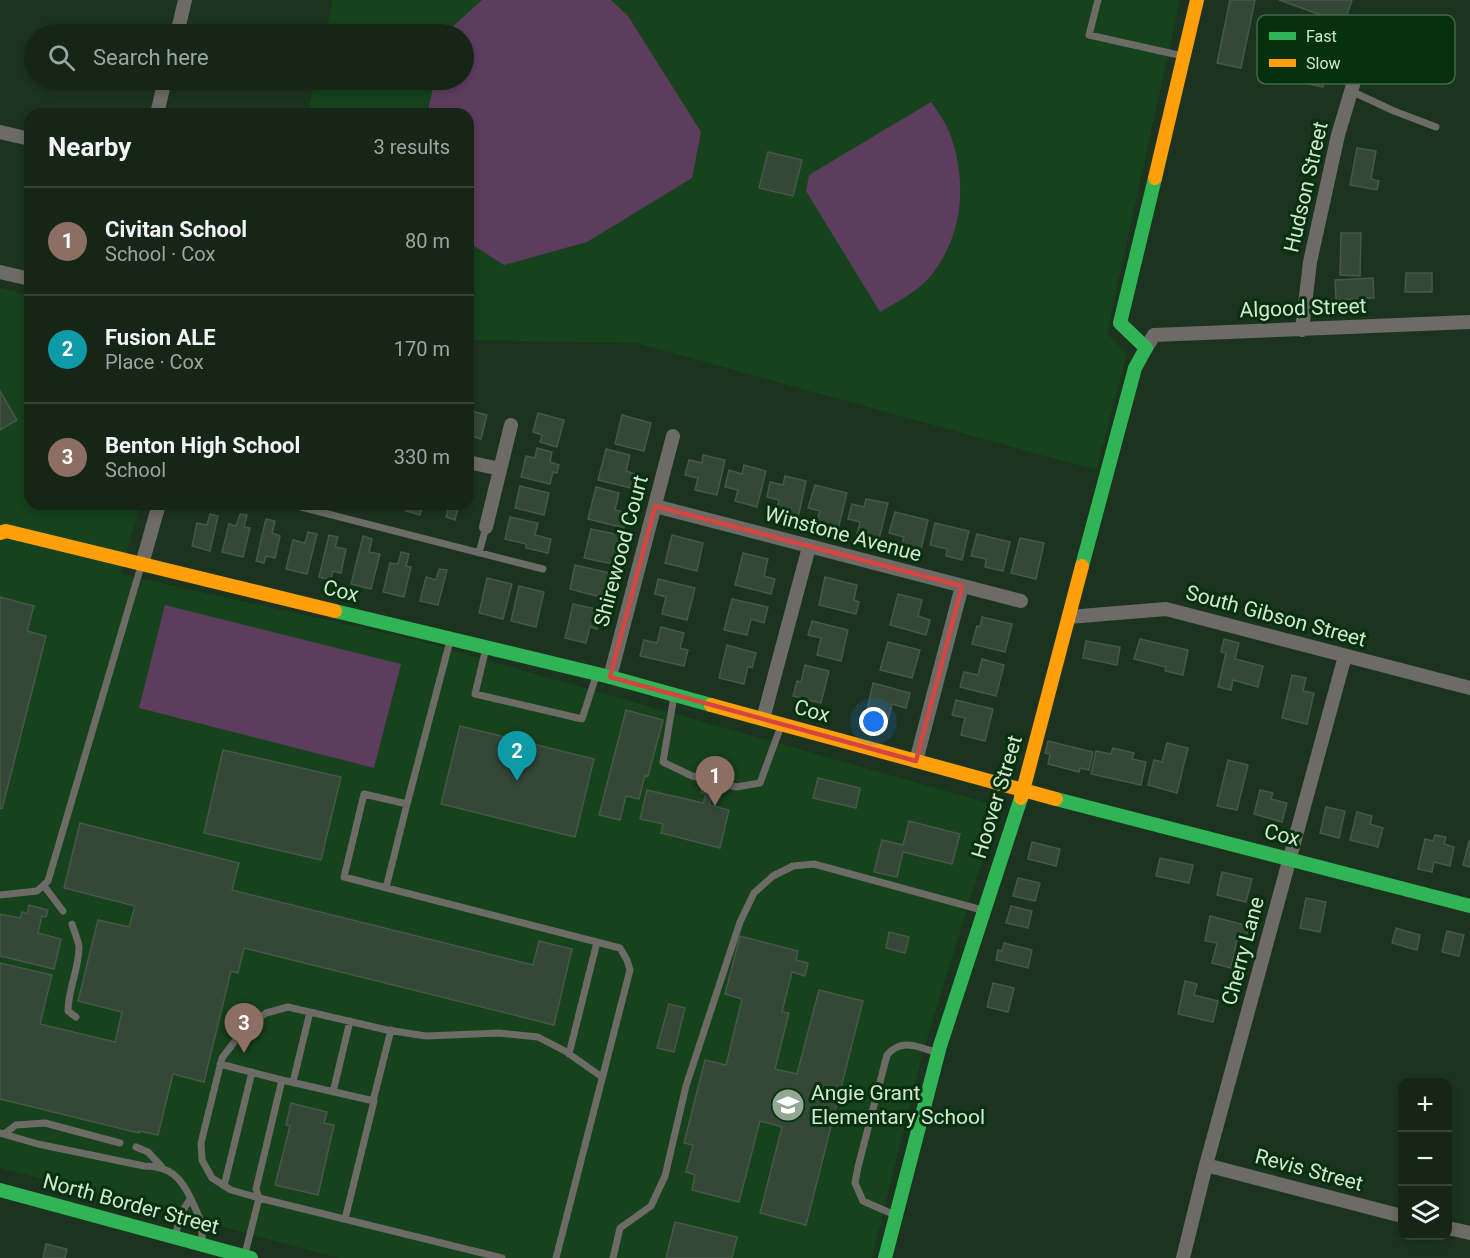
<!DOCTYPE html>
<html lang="en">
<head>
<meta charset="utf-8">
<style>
  body { margin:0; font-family:Roboto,sans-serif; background:#1e2e20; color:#f1f3f6 }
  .controls { position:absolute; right:18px; bottom:18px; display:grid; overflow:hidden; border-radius:12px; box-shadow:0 3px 9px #0003 }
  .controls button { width:54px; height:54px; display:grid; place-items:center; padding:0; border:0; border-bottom:2px solid #344336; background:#152617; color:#f1f3f6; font:30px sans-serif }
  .you { position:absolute; left:874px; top:722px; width:21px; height:21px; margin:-15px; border:4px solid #fff; border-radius:50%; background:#1a73e8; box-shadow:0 0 0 9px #1a73e833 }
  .badge { display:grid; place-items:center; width:39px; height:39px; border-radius:50%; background:#92a893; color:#fff; font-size:20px; font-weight:700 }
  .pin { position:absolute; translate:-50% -50px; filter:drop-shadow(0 2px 3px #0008) }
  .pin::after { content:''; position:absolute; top:32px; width:21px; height:18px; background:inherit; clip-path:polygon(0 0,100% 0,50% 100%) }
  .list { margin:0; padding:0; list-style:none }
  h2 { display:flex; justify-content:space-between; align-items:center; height:78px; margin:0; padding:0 24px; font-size:26px }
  h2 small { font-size:20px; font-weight:400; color:#9da5a1 }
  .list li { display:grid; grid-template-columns:39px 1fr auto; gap:18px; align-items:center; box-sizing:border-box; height:108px; padding:0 24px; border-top:2px solid #344336 }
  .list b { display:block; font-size:22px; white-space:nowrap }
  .list p { margin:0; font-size:20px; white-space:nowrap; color:#9da5a1 }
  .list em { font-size:20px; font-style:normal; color:#9da5a1 }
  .icon { flex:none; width:33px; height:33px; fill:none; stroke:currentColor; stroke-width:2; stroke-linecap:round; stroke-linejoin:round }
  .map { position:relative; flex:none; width:1470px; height:1258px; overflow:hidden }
  .search { position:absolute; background:#152617; box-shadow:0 3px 9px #0003; left:24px; top:24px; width:450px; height:66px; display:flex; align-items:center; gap:15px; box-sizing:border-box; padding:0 21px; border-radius:33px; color:#9da5a1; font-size:22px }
  .panel { position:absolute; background:#152617; box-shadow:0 3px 9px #0003; left:24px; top:108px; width:450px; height:402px; border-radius:18px }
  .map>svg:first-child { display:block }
  .built { fill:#16421c }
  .green { fill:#5d3d5e }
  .building { fill:#354737; stroke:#465847; stroke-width:1.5 }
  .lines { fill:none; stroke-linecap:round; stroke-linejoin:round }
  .lane { stroke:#6c6b65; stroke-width:7 }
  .street { stroke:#6c6b65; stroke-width:14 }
  .fast { stroke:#30b455; stroke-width:14 }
  .slow { stroke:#ff9f0a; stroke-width:14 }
  .marked { fill:none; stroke:#d54541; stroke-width:4.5; stroke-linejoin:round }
  .labels { text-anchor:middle; stroke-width:6; stroke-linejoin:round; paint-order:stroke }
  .street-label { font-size:21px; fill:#d1e7d1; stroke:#07310e }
  .poi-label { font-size:21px; fill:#d1e7d1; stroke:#07310e; text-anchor:start }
  .key { fill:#07310e; stroke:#446848; stroke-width:1.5 }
  .key-label { font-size:16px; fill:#d1e7d1 }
</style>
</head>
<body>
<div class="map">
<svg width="1470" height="1258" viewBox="0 0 1470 1258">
  <rect width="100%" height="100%" fill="#1c331f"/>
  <path class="built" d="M333,0H1180L1107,333L1127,354L1096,470L636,343L468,340V114H307L315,80H464V34H325Z
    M0,288L30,295V504H140L121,574L416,640L999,806L923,1052L872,1258H339L0,1168Z"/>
  <path class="green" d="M482,0H611L628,16L701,132L692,178L587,242L504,265L468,242V114H427L435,80H464V34H447L449,30Z
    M931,102C938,112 946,123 950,134C968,182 963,238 929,278C916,292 896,303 880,312L806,191L809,175Z
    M165,605L401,664L374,768L139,708Z"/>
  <path class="building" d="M1230,0H1255L1241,68L1217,63Z
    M1279,0H1352L1344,23Z
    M1268,51L1328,65L1323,87L1263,74Z
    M1357,148L1376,151L1371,179L1379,181L1377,190L1350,185Z
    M768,152L802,160L793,196L759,188Z
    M1341,233H1361L1360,276L1340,275Z
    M1406,273H1432V292H1405Z
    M1373,278L1374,298L1336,300L1335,280Z
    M0,391L17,420L0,430Z
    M468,410L487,415L481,439L468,435Z
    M538,413L564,420L557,447L540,442L542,435L533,432Z
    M622,415L651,423L644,451L615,444Z
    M537,448L552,452L550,462L559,465L557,473L553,472L550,484L521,477L526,456L535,458Z
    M606,449L630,455L626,471L638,475L635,489L598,480Z
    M703,455L725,460L717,495L695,490L698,478L685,475L689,460L702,463Z
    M744,465L766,471L757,507L735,501L738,490L725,487L729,470L742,474Z
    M785,476L806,481L798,518L776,513L779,500L767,497L770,482L783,485Z
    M815,485L847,493L838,529L816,523L820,511L808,508Z
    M520,486L549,493L544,515L515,508Z
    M596,487L619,493L615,510L628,513L624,528L588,519Z
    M866,499L888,503L879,539L857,534L860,522L848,519L852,504L864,507Z
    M408,504H423L420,515L406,511Z
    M439,504H459L455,520L446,517L448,510L438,507Z
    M895,512L928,520L921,549L902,544L904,537L889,533Z
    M210,514L218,516L210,551L192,546L197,523L207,525Z
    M240,514L247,515L244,527L250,528L243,557L222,552L229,524L236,526Z
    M510,517L538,523L535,535L551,539L548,553L526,548V544L505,539Z
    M266,519L275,521L272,533L280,536L275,558L266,556L264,563L256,561Z
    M935,523L969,531L962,560L946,556L947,549L930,545Z
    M591,529L620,535L613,564L584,558Z
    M308,532L317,534L307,574L286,569L293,540L305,543Z
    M977,534L1010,542L1003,571L985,567L986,559L971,556Z
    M329,535L338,537L335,547L346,549L341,573L333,571L331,580L319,577Z
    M672,535L703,543L697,571L665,563Z
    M363,536L372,539L369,552L380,554L371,589L351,584Z
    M1020,538L1044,543L1036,579L1011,573Z
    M401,552L409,554L406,566L411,567L404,597L383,592L390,563L398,564Z
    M743,553L768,559L764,576L775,579L771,594L735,585Z
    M575,565L610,573L604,598L570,589Z
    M439,569L447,570L438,605L420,601L426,577L436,580Z
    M825,577L857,585L854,600L859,602L856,614L819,605Z
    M487,578L512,584L503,619L479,613Z
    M658,579L695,588L687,620L662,614L666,597L655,594Z
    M519,586L544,592L536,627L511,621Z
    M898,594L922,600L918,616L930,620L926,635L890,625Z
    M0,597L34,606L27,631L46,636L2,809L0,808Z
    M732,599L768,607L764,623L751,619L747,635L724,630Z
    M573,604L601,610L597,629L590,627L586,643L565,638Z
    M982,617L1012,624L1005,652L972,644L977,626L980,627Z
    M812,621L848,630L841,661L817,655L821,638L808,635Z
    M661,627L684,633L680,648L688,650L684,666L640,656L644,640L657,643Z
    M1140,639L1188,650L1183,675L1165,671L1166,667L1134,659Z
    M1224,639L1239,643L1235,659L1263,666L1258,687L1233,680L1231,690L1218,687L1226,653L1221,652Z
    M1086,641L1120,647L1117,665L1083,658Z
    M888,642L920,650L912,678L880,670Z
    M727,645L756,653L752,668L748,666L744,684L719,678Z
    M982,659L1004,665L996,696L960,687L964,672L978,675Z
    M805,665L829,671L821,703L793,696L797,681L801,682Z
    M1292,675L1306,678L1303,691L1314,693L1307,724L1282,718Z
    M873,683L910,693L906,708L892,704L888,720L866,715Z
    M956,700L993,709L985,741L961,735L965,718L952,715Z
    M626,710L663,720L648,776L645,775L639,799L626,796L620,820L599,815Z
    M460,726L594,759L575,837L441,804Z
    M1048,741L1093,752L1089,770L1080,768L1079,772L1048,764L1050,754L1045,753Z
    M1167,743L1188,748L1177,793L1148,785L1154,760L1162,762Z
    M1113,748L1134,753L1132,759L1146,762L1141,785L1091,774L1096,751L1111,754Z
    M223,750L341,777L321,860L204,833Z
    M1228,760L1248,765L1237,810L1217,806Z
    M818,778L860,788L856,808L813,798Z
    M704,782L718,786L716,797L712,796L709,805L729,810L720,848L661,833L663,824L640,819L647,790L703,803L706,794L701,793Z
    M1260,790L1273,793L1271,799L1287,803L1282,822L1254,814Z
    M1326,807L1345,811L1339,838L1320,833Z
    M1357,812L1372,816L1370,824L1383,828L1378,847L1350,840Z
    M909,821L960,834L952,864L903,852L897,877L874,872L882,840L903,845Z
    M80,823L239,863L232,890L533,965L539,941L572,949L554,1025L244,948L238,973L231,971L204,1082L173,1074L158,1135L139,1131V1133L0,1099V963L52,975L40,1024L115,1042L122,1012L78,1001L98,920L129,927L135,906L64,888Z
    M1435,835L1446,837L1444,844L1454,847L1450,866L1434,862L1432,872L1418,869L1425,839L1433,841Z
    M1469,841H1470V867L1463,865Z
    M1032,842L1060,849L1056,866L1028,859Z
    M1160,858L1193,865L1189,883L1156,876Z
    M1222,872L1252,879L1246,902L1217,895Z
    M1018,878L1040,883L1035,901L1013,896Z
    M1306,898L1326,902L1320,932L1300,928Z
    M29,905L48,910L46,917L42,916L38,933L61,939L54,969L0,956V914L20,918L22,912L27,914Z
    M1011,906L1032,911L1028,928L1006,923Z
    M1210,916L1249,926L1246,937L1238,935L1231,968L1212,963L1217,943L1205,941Z
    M1396,928L1420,935L1417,950L1392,943Z
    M1447,931L1464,935L1459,956L1442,952Z
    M889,932L909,937L905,953L886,948Z
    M740,936L798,951L796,960L808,963L805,976L792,972L782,1012L789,1013L775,1069L797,1074L819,990L863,1001L806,1225L760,1213L782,1127L760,1121L739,1202L692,1190L695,1175L686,1172L693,1145L684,1143L705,1060L726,1065L742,999L725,994Z
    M1004,943L1032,950L1028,968L996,960L998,950L1002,951Z
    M1185,981L1197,984L1194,995L1218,1001L1213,1022L1178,1014Z
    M993,983L1014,988L1008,1012L987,1007Z
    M669,1004L685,1008L674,1052L657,1048Z
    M291,1103L327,1112L324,1123L334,1125L318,1195L275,1185L290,1126L286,1125Z
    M675,1222L737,1237L732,1258H666Z
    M46,1244L67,1249L65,1258H43Z"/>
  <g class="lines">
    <path class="lane" d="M1098,0L1089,35L1183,56
      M1351,91L1394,111L1436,127
      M289,504L543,569
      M479,553L486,527
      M450,641L407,804L364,794L344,877L620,948L627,960L630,970L556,1258
      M486,648L475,694L582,719L596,676
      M674,696L663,762L692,776L736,787L760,783L781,726
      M44,886L63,911
      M386,888L407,804
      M0,895L37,891L48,881L141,566
      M72,924C74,931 78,939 79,947C79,969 68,989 68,1011L76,1017
      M569,1054L597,942
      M220,1064L282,1080
      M293,1082L310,1012
      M333,1092L350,1021
      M373,1101L391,1030
      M0,1133L38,1144L144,1166C170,1166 181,1177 192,1201
      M4,1134L16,1125L45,1123L120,1143
      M136,1147L148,1152L161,1166
      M224,1186L252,1072
      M259,1198L231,1190L212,1178L202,1160L201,1143L222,1058L245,1028L266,1013L288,1007L387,1030L426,1036L499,1033L538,1037L565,1051L602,1077
      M259,1198L256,1189L282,1080L374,1101L345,1219
      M895,1215L863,1201L855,1183L858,1167L887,1055C902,1038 917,1047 936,1052
      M175,1235L183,1210L189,1201H192L200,1219L203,1243
      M245,1254L259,1198L502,1258
      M613,1258L620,1228L651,1206L665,1176L686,1086L740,922L754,893L773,876L793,866L814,864L982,910"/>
    <path class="street" d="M1268,29L1362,55L1338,135L1310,262L1302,330
      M177,34L185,0
      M157,114L165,80
      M0,132L30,139
      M0,272L30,279
      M1146,348L1154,335L1470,322
      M468,462L500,469
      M655,506L1021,601
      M486,527L511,425
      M142,564L159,504
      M1069,617L1166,609L1470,688
      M610,677L673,436
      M763,719L809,547
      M916,761L962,586
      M1206,1165L1402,1216
      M1448,1228L1470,1233
      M1183,1258L1206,1165L1345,656"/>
    <path class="fast" d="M1082,566L1135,368L1146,348L1120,323L1155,178
      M335,611L610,677L711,705
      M1056,799L1470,906
      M0,1190L251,1258
      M885,1258L940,1046L1021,798"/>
    <path class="slow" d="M1155,178L1197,0
      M0,533L6,531L335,611
      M711,705L1056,799
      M1021,798L1082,566"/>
  </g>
  <path class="marked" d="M655,506L962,586L916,761L610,677Z"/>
  <defs>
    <symbol id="school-disc" viewBox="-11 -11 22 22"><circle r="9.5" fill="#92a893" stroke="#07310e"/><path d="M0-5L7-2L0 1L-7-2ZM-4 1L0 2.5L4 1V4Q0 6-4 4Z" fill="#fff"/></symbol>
  </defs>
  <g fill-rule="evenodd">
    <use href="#school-disc" x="769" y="1086" width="38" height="38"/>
  </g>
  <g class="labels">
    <g class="street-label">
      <text transform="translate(1306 187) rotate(-77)" y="7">Hudson Street</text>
      <text transform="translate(1303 308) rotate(-2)" y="7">Algood Street</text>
      <text transform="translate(843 534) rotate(15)" y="7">Winstone Avenue</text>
      <text transform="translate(621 551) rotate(-75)" y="7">Shirewood Court</text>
      <text transform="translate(341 591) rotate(14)" y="7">Cox</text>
      <text transform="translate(1276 616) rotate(15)" y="7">South Gibson Street</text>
      <text transform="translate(812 711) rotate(15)" y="7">Cox</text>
      <text transform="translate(997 797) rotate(-73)" y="7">Hoover Street</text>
      <text transform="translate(1282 835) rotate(14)" y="7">Cox</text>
      <text transform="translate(1243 951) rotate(-75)" y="7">Cherry Lane</text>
      <text transform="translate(1309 1170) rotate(15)" y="7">Revis Street</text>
      <text transform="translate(131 1204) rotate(15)" y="7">North Border Street</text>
    </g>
    <g class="poi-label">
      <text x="811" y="1100">Angie Grant<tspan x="811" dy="24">Elementary School</tspan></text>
    </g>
  </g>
  <rect x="1257" y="15" width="198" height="69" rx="9" class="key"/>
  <rect x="1269" y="32" width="27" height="8" fill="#30b455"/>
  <rect x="1269" y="59" width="27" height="8" fill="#ff9f0a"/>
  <g class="key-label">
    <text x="1306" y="42">Fast</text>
    <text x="1306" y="69">Slow</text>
  </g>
</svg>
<div class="controls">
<button>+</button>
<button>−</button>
<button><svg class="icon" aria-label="layers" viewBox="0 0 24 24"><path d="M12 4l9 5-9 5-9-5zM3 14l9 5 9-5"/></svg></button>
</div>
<div class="you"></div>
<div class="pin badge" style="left:715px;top:806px;background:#8d6e63">1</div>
<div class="pin badge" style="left:517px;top:781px;background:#0f9aa8">2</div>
<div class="pin badge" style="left:244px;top:1053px;background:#8d6e63">3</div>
<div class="search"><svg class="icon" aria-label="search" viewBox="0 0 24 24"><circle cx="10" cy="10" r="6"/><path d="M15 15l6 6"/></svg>Search here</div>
<section class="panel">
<h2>Nearby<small>3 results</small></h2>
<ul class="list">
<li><span class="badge" style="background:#8d6e63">1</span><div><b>Civitan School</b><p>School · Cox</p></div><em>80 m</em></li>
<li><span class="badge" style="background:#0f9aa8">2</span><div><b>Fusion ALE</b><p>Place · Cox</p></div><em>170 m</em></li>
<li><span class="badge" style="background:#8d6e63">3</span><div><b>Benton High School</b><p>School</p></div><em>330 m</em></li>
</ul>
</section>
</div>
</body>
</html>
